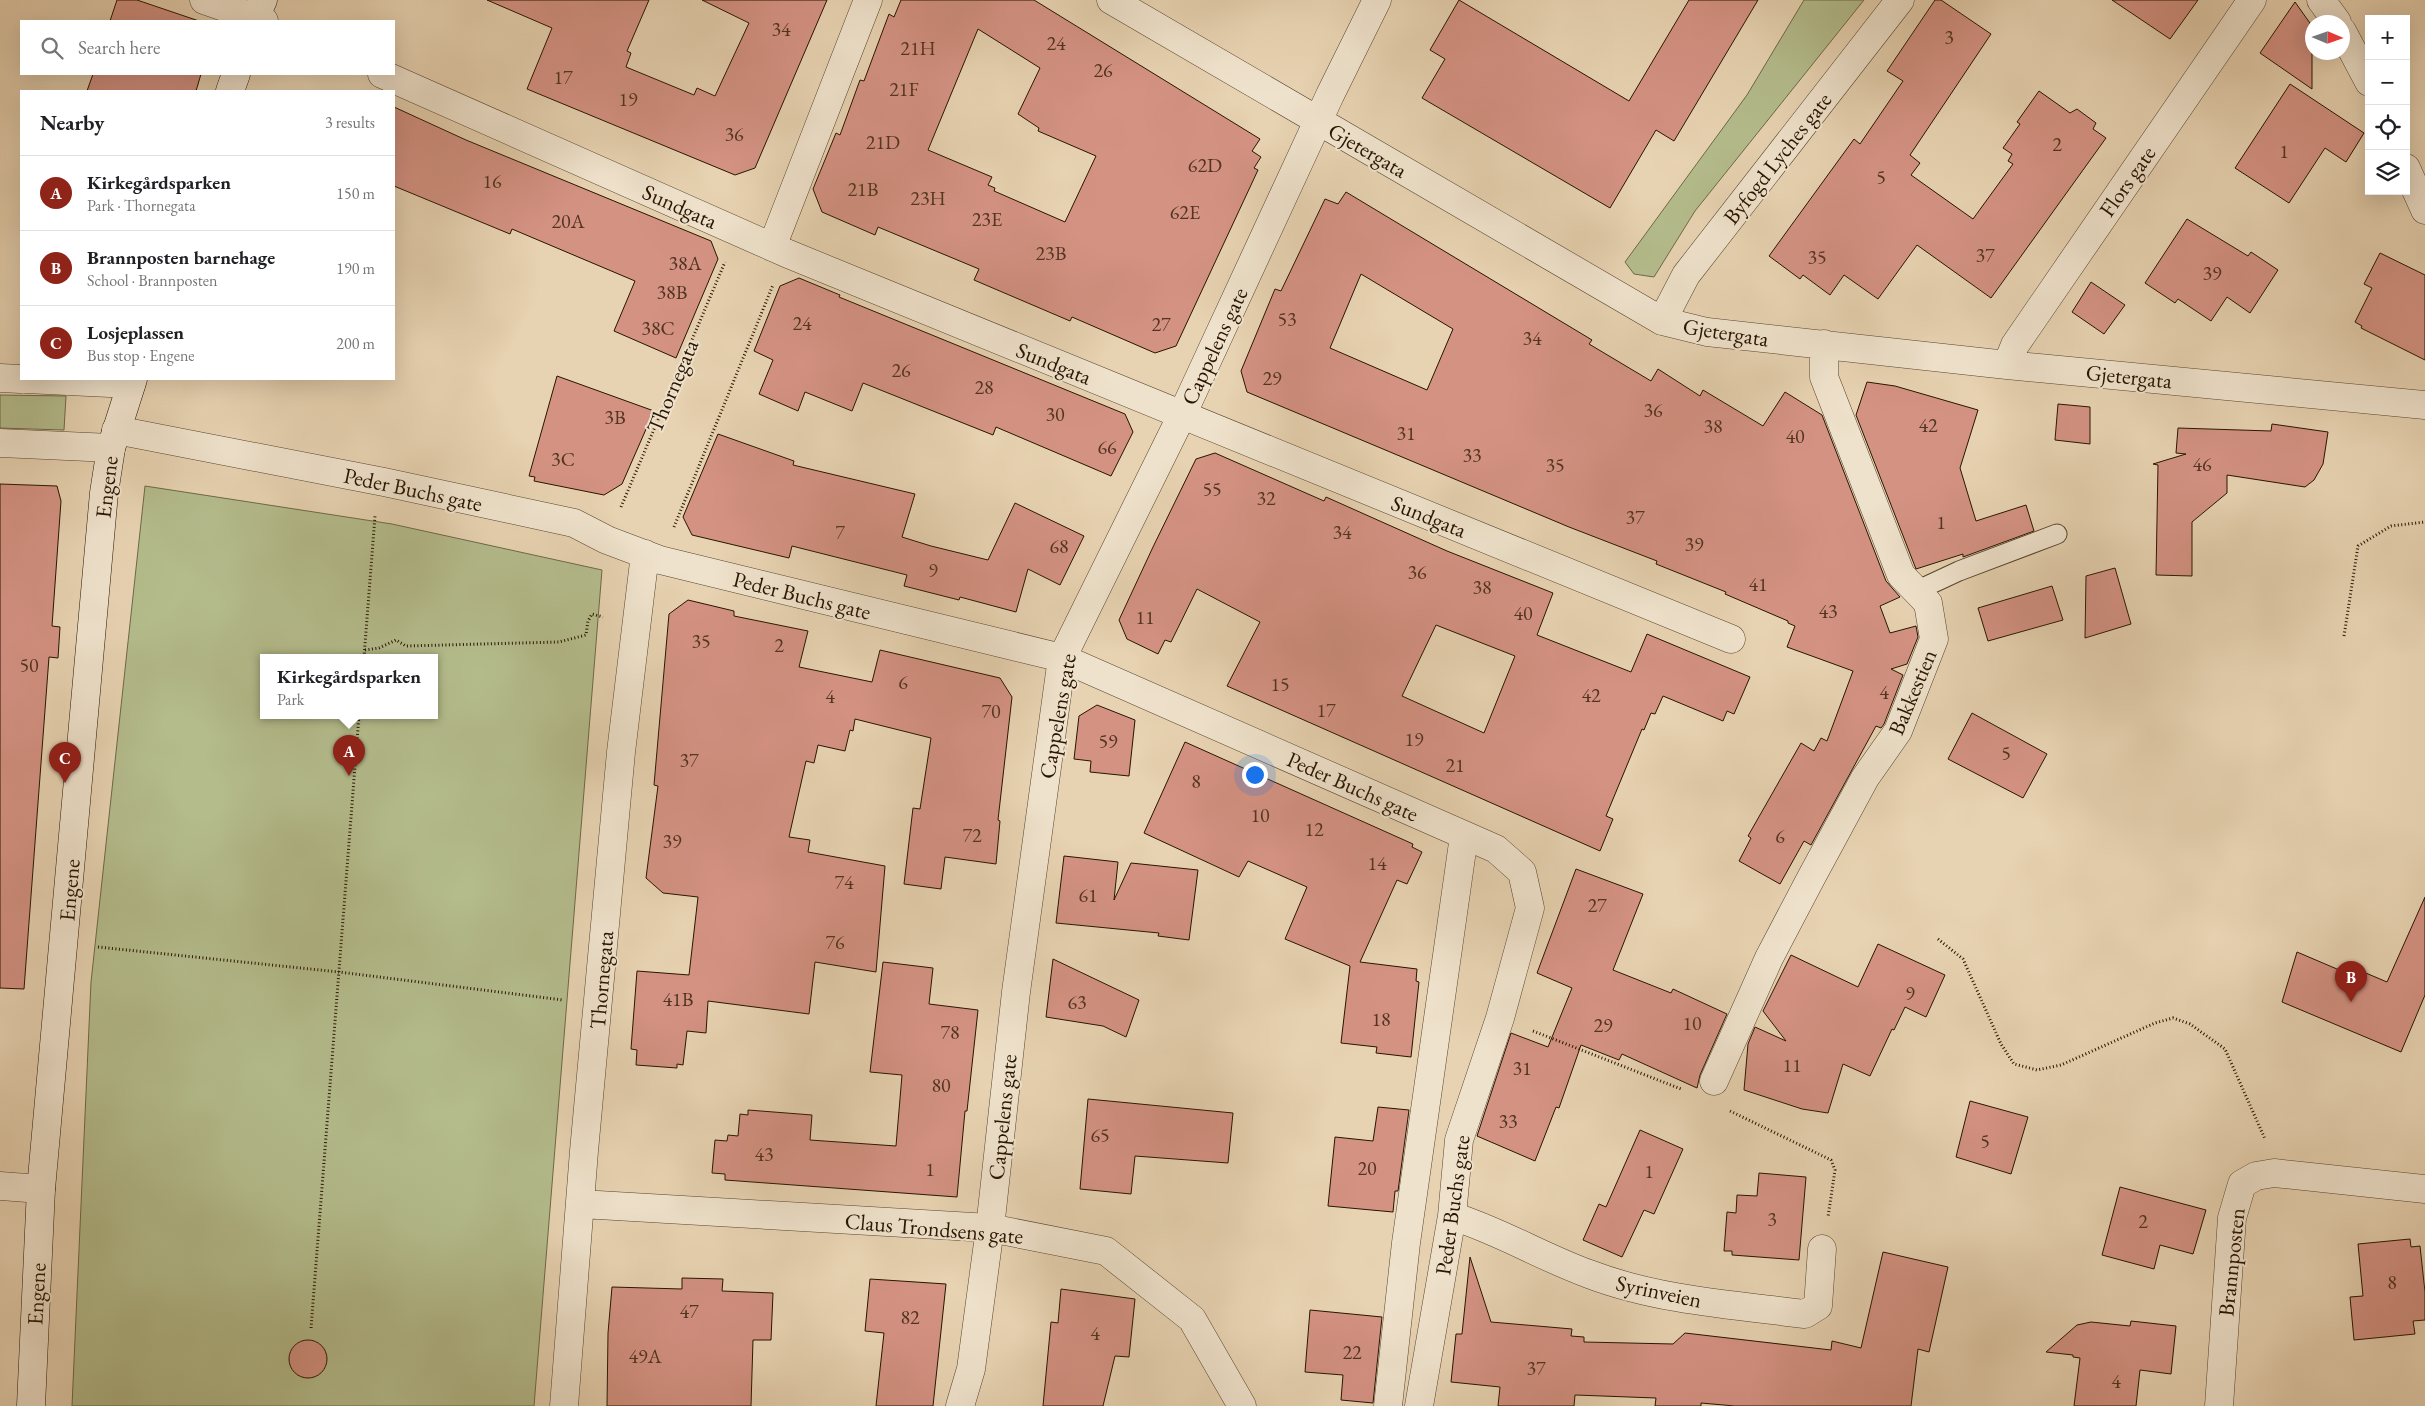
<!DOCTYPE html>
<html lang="en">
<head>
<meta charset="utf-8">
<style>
  body { margin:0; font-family:"EB Garamond",serif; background:#f6f6f6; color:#202124 }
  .controls { position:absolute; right:15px; top:15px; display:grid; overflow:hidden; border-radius:0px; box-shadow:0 5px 20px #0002 }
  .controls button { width:45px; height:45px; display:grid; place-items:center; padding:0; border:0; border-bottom:1px solid #e0e0e0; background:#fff; color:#202124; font:25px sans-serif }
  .compass { position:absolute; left:2305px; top:15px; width:45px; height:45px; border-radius:50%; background:#fff; box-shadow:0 5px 20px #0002; rotate:92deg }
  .you { position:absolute; left:1254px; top:774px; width:18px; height:18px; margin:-12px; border:4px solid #fff; border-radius:50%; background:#1a73e8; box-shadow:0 0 0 8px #1a73e833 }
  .badge { display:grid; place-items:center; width:32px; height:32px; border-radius:50%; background:#8f2418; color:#fff; font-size:16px; font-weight:700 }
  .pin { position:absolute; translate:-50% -41px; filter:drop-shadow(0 1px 2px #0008) }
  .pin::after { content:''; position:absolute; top:26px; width:18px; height:15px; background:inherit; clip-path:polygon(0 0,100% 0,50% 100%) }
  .popup { position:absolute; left:260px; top:654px; width:178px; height:65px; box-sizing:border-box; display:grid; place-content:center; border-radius:0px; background:#fff; filter:drop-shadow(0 1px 4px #0005); font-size:16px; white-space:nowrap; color:#757577 }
  .popup b { font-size:19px; color:#202124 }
  .popup::after { content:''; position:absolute; left:50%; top:100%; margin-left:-10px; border:10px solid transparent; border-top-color:#fff }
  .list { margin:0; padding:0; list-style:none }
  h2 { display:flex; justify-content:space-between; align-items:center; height:65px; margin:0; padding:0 20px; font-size:21px }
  h2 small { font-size:16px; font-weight:400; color:#757577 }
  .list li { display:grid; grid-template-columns:32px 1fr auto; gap:15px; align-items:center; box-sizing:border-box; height:75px; padding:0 20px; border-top:1px solid #e0e0e0 }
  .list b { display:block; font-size:19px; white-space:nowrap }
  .list p { margin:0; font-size:16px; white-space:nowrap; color:#757577 }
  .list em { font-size:16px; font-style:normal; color:#757577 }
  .icon { flex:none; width:28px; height:28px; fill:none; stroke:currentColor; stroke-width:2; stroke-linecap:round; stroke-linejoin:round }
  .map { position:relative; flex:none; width:2425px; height:1406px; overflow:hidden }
  .search { position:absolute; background:#fff; box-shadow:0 5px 20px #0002; left:20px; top:20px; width:375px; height:55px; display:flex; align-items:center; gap:12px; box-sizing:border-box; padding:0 18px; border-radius:0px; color:#757577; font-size:19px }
  .panel { position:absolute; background:#fff; box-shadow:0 5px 20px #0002; left:20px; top:90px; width:375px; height:290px; border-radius:0px }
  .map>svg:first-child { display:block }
  .green { fill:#b4bc8c; stroke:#6e6846; fill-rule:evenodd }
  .building { fill:#d49283; stroke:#271401; fill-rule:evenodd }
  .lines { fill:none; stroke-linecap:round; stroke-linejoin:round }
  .lane-casing { stroke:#57442d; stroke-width:21 }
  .street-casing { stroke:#57442d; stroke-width:29 }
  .secondary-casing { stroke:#271401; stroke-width:29 }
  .path { stroke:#271401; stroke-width:3; stroke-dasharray:1 2.5; stroke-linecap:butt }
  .lane { stroke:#efe2cc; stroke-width:19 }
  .street { stroke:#efe2cc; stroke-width:28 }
  .secondary { stroke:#efe2cc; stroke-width:28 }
  .labels { text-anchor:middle; stroke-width:4; stroke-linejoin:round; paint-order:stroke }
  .number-label { font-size:20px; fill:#523422 }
  .street-label { font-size:22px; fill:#271401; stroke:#efe2cc }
</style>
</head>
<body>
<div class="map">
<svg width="2425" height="1406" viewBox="0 0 2425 1406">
  <rect width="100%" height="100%" fill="#e7d2b1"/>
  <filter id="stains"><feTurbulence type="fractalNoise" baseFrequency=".004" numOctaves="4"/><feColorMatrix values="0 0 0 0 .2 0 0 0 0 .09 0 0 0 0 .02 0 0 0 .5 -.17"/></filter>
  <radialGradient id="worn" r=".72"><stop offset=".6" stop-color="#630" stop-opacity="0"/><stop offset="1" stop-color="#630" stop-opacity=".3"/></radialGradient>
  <path class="green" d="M1804,0H1864L1695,211L1654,277L1634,274L1625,262L1747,95Z
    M0,395L66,396L64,430L0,428Z
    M145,486L392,524L602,570L534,1406H72L91,982ZM434,657V715H264V657Z"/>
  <path class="building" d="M117,0H137L199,21H110Z
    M487,0H649L627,51L631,53L626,67L694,95L697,88L715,96L749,23L702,0H827L755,168L735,175L527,89L552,28Z
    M901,0H1034L1260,139L1252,151L1261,157L1254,168L1258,170L1176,346L1155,353L1072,317L1070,321L974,280L979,269L878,227L875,235L822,212L813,189L836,133L840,135L860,80L864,81L889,14L894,17ZM978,29L1040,68L1018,114L1039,128L1038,131L1096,156L1065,222L994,191L995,188L988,185L992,177L928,150Z
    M1459,0L1629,101L1689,0H1758L1674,141L1656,130L1610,208L1422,98L1445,59L1430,50Z
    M1935,0H1941L1991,34L1910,155L1920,163L1911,175L1973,219L2013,164L2008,161L2012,154L2003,148L2020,124L2017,122L2039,91L2070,113L2077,109L2096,123L2093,129L2106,138L1991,298L1917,245L1878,299L1844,275L1830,295L1803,275L1800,279L1769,256L1854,139L1860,144L1903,81L1887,71Z
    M2112,0H2198L2170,39Z
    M2295,2L2312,26V89L2260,53Z
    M93,74H201L196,91H87Z
    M2290,84L2364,133L2346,162L2325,148L2289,203L2235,168Z
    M394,107L466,140L711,241L718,259L676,358L614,331L635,281L512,229L510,234L394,186Z
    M1346,192L1592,340L1589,344L1651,381L1658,369L1700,396L1703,390L1763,426L1785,392L1822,415L1886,581L1900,597L1880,606L1890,633L1916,626L1918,637L1907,664L1891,669L1903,675L1884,724L1881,728L1876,726L1811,845L1804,841L1780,884L1739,861L1751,838L1748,836L1801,743L1814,751L1821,738L1827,741L1853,671L1787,647L1795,626L1788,623V621L1725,594L1726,592L1656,564L1657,561L1569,527L1247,392L1241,371L1275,289L1281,291L1325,199L1338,204ZM1361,274L1453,329L1427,390L1330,348Z
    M2187,219L2248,256L2251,252L2278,270L2250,313L2227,297L2211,321L2178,299L2175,303L2145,283Z
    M2380,253L2425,275V360L2361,328L2362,326L2355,322L2372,288L2364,284Z
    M799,278L840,295L839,297L1125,414L1133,432L1111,476L996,427L993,435L863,383L852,411L805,392L798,411L759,394L773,360L754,351L780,286Z
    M2091,282L2125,305L2104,334L2072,312Z
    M557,376L654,411L622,484L604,495L534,481L535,477L529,476Z
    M1867,382L1895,386L1978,410L1960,468L1976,521L2026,505L2034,531L1963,557V554L1916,569L1856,415Z
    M2058,404L2090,407V444L2055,440Z
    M2272,424L2328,432L2323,464L2314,480L2305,487L2227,475V493L2192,522V576L2156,575L2158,465L2153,464L2186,454L2176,453L2178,428L2271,431Z
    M718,434L794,461L793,465L915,494L902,537L931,546L988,560L1015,503L1084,536L1060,585L1028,569L1016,612L960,597L959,600L904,586L907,575L792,546L789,558L692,535L683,517Z
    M1215,453L1324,501L1326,497L1447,551L1553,593L1537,635L1631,672L1647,634L1750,677L1734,714L1727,711L1723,721L1663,696L1655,714L1651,713L1644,730L1642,729L1606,816L1613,819L1600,851L1227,686L1260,622L1197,589L1171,642L1165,640L1158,654L1127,639L1119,620L1153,547L1196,459ZM1436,625L1515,656L1484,733L1402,696Z
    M0,484L57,486L61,501L52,626L60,627L58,658L49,657L24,989L0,988Z
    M2115,568L2131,624L2085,638L2086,576Z
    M2052,586L2063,620L1988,641L1978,608Z
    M688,600L734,611V616L808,631L799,667L872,682L880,650L1000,678L1012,697L998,820L1000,821L996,864L945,857L941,889L904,884L913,808L920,809L931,738L855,719L853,731L850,730L845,751L818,745L814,763L806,761L789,837L810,840L808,852L885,866L876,972L815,962L809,1014L708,1001L706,1033L687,1031L683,1065L677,1064V1068L636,1065L637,1050L631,1049L637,971L689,975L698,897L663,893L646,878L658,786L654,785L669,614Z
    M1097,705L1135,720L1129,776L1090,772L1091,761L1074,759L1079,716Z
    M1972,713L2047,754L2023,798L1948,759Z
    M1185,742L1413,844L1412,847L1422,852L1407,884L1397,880L1360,962L1417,969L1416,981L1419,982L1411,1057L1376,1053L1377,1047L1341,1043L1350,966L1285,939L1307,887L1248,861L1239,877L1144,833Z
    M1064,856L1118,862L1114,900L1131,863L1198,870L1189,940L1158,936L1159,933L1056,923Z
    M1576,869L1643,894L1613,970L1671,993L1673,989L1727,1014L1700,1075L1697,1088L1622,1054L1619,1060L1581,1045L1559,1108L1556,1107L1535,1161L1477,1136L1511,1033L1548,1047L1572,988L1537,973Z
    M2425,897V995L2401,1052L2282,1002L2297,952L2351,975L2354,968L2387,982Z
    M1878,944L1945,975L1926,1017L1905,1007L1894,1030L1892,1029L1870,1076L1843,1064L1828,1113L1802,1109L1744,1090L1748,1044L1755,1027L1786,1041L1763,1011L1791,955L1858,987Z
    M1053,959L1139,1000L1126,1037L1103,1026L1046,1017Z
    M883,962L933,968L929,1004L978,1010L967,1111H965L957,1197L725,1180V1174L712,1173L715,1140L727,1141L728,1135L738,1136L740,1114L748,1115V1110L812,1115L810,1140L896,1146L902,1075L870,1072Z
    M1088,1099L1233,1113L1228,1163L1135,1156L1131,1194L1080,1189Z
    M1970,1101L2028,1117L2011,1174L1956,1157Z
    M1378,1107L1409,1110L1398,1191H1395L1393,1212L1328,1206L1335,1137L1373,1141Z
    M1640,1130L1683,1149L1654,1214L1644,1210L1622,1257L1583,1240L1599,1204L1606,1207Z
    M1759,1173L1806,1177L1799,1260L1732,1255V1251H1724L1727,1212L1736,1213L1737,1195L1757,1196Z
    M2120,1187L2206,1210L2193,1254L2160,1245L2154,1269L2102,1255Z
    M2410,1239L2411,1247L2420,1246L2425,1292V1320L2413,1321L2415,1334L2354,1340L2350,1297L2363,1296L2358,1244Z
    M1883,1252L1948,1267L1929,1352L1918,1349L1911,1406H1735L1701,1403V1406H1655L1656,1398L1575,1395L1574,1406H1498L1500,1387L1451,1382L1456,1334H1462L1470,1257L1491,1322L1572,1329L1571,1336L1584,1337V1342L1673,1344L1685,1333L1831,1350L1832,1341L1861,1348Z
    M682,1278L723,1279L722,1291L773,1293L771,1340H753L751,1406H607L608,1333L612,1287L682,1289Z
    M870,1279L946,1284L933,1406H876L884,1333L865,1331Z
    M1061,1289L1135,1299L1129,1357L1115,1356L1103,1406H1043L1051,1322L1058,1323Z
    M1310,1310L1382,1317L1373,1403L1341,1400L1343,1375L1305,1372Z
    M2131,1321L2176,1326L2171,1374L2140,1370L2136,1406H2074L2080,1358L2073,1357V1355L2046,1352L2077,1325L2091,1322L2130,1326Z
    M289 1359a19 19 0 1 1 38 0a19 19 0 1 1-38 0Z"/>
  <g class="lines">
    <defs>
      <path id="lane" d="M1916,591L1959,571L2057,534"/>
      <path id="street" d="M204,0L264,21
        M1111,0L1662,321L1707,332L2007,365L2425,405
        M2321,0L2337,22
        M2342,31L2369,82
        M382,74L786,253L1731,639
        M2406,168L2425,210
        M772,247L868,0
        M1662,321L1686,275L1900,0
        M2007,365L2015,345L2252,0
        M0,378L21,379
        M26,379L131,384
        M116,430L384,482L574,523L607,540L660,560L1062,658L1496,849L1522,872L1530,908L1500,1018L1459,1140L1452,1216L1419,1406
        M0,443L111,448
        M1714,1081L1769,958L1811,878L1865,778L1898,731L1934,639L1928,603L1901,575L1824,377V344
        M0,1186L41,1189
        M581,1204L990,1228L1106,1251L1192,1319L1242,1406
        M1452,1216C1500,1231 1542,1257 1589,1274C1657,1300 1733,1305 1805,1314L1818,1306L1822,1249
        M564,1406L584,1151L621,752L645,554
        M960,1406L971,1369L990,1228L1016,992L1062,658L1182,415L1330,95L1377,0
        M1388,1406L1406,1243L1464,836
        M2219,1406L2232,1218L2242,1184L2256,1176L2274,1173L2425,1189"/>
      <path id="secondary" d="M253,21L263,0
        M230,91L236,74
        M31,1406L41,1189L104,493L111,448L133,379"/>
    </defs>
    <use href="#lane" class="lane-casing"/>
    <use href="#street" class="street-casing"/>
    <use href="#secondary" class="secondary-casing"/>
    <path class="path" d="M621,507L725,262
      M674,527L773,285
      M2344,636L2358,546L2391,526L2425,522
      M365,650L379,648L396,640L406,646L559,642L586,635L588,621L592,614L603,617
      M364,657L375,516
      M1938,939L1963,959L2001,1044L2014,1064L2037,1070L2061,1065L2155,1023L2173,1018L2190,1024L2225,1049L2265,1139
      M98,947L339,972L563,1000
      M1533,1031L1681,1089
      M1730,1111L1831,1160L1835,1170L1828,1217
      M311,1328L359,715"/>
    <use href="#lane" class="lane"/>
    <use href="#street" class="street"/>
    <use href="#secondary" class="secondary"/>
  </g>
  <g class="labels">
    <g class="number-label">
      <text x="781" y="36">34</text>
      <text x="1949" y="44">3</text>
      <text x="1056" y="50">24</text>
      <text x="918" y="55">21H</text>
      <text x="1103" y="77">26</text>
      <text x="563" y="84">17</text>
      <text x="904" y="96">21F</text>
      <text x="628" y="106">19</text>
      <text x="734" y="141">36</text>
      <text x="883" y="149">21D</text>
      <text x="2057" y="151">2</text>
      <text x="2284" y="158">1</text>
      <text x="1205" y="172">62D</text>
      <text x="1881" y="184">5</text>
      <text x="492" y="188">16</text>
      <text x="863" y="196">21B</text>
      <text x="928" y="205">23H</text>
      <text x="1185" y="219">62E</text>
      <text x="987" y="226">23E</text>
      <text x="568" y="228">20A</text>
      <text x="1051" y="260">23B</text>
      <text x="1985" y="262">37</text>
      <text x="1817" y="264">35</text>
      <text x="685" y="270">38A</text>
      <text x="2212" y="280">39</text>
      <text x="672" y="299">38B</text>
      <text x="1287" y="326">53</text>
      <text x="802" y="330">24</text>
      <text x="1161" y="331">27</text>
      <text x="658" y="335">38C</text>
      <text x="1532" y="345">34</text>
      <text x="901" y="377">26</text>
      <text x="1272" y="385">29</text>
      <text x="984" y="394">28</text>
      <text x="1653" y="417">36</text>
      <text x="1055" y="421">30</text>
      <text x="615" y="424">3B</text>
      <text x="1928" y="432">42</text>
      <text x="1713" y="433">38</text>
      <text x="1406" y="440">31</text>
      <text x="1795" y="443">40</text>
      <text x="1107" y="454">66</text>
      <text x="1472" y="462">33</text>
      <text x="563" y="466">3C</text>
      <text x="2202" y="471">46</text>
      <text x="1555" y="472">35</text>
      <text x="1212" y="496">55</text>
      <text x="1266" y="505">32</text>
      <text x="1635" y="524">37</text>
      <text x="1941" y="529">1</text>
      <text x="840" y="539">7</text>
      <text x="1342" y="539">34</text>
      <text x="1694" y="551">39</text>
      <text x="1059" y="553">68</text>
      <text x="933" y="577">9</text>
      <text x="1417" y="579">36</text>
      <text x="1758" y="591">41</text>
      <text x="1482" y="594">38</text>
      <text x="1828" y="618">43</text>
      <text x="1523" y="620">40</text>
      <text x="1145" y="624">11</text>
      <text x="701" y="648">35</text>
      <text x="779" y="652">2</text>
      <text x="29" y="672">50</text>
      <text x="903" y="689">6</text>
      <text x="1280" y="691">15</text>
      <text x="1884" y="699">4</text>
      <text x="1591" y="702">42</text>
      <text x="830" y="703">4</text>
      <text x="1326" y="717">17</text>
      <text x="991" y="718">70</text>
      <text x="1414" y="746">19</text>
      <text x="1108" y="748">59</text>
      <text x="2006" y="760">5</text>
      <text x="689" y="767">37</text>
      <text x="1455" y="772">21</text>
      <text x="1196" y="788">8</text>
      <text x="1260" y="822">10</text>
      <text x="1314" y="836">12</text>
      <text x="972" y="842">72</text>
      <text x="1780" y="843">6</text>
      <text x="672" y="848">39</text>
      <text x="1377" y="870">14</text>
      <text x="844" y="889">74</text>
      <text x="1088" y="902">61</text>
      <text x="1597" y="912">27</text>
      <text x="835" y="949">76</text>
      <text x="1910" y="1000">9</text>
      <text x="678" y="1006">41B</text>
      <text x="1077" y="1009">63</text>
      <text x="1381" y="1026">18</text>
      <text x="1692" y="1030">10</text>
      <text x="1603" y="1032">29</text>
      <text x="950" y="1039">78</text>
      <text x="1792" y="1072">11</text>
      <text x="1522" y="1075">31</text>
      <text x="941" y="1092">80</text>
      <text x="1508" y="1128">33</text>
      <text x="1100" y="1142">65</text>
      <text x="1985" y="1148">5</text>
      <text x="764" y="1161">43</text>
      <text x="1367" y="1175">20</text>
      <text x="930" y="1176">1</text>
      <text x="1649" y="1178">1</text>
      <text x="1772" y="1226">3</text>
      <text x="2143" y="1228">2</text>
      <text x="2392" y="1289">8</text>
      <text x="689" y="1318">47</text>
      <text x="910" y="1324">82</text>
      <text x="1095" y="1340">4</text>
      <text x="1352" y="1359">22</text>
      <text x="645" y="1363">49A</text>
      <text x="1536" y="1375">37</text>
      <text x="2116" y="1388">4</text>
    </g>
    <g class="street-label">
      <text transform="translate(1368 150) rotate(30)" y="8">Gjetergata</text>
      <text transform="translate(1777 158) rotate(-52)" y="8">Byfogd Lyches gate</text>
      <text transform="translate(2127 181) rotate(-55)" y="8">Flors gate</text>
      <text transform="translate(680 206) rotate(24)" y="8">Sundgata</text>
      <text transform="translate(1726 332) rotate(9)" y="8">Gjetergata</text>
      <text transform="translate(1214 346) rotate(-65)" y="8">Cappelens gate</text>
      <text transform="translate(1054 363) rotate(22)" y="8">Sundgata</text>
      <text transform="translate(2129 376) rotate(6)" y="8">Gjetergata</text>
      <text transform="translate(672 386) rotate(-67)" y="8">Thornegata</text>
      <text transform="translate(106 487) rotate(-83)" y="8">Engene</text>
      <text transform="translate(413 489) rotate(12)" y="8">Peder Buchs gate</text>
      <text transform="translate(1429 516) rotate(22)" y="8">Sundgata</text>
      <text transform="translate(802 595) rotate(14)" y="8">Peder Buchs gate</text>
      <text transform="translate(1912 692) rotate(-67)" y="8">Bakkestien</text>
      <text transform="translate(1057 716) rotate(-80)" y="8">Cappelens gate</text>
      <text transform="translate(1353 786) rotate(24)" y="8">Peder Buchs gate</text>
      <text transform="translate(69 890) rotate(-85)" y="8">Engene</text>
      <text transform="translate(601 980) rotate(-85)" y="8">Thornegata</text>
      <text transform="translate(1002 1117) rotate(-84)" y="8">Cappelens gate</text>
      <text transform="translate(1452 1205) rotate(-82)" y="8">Peder Buchs gate</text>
      <text transform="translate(934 1228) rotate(5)" y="8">Claus Trondsens gate</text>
      <text transform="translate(2231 1262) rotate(-84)" y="8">Brannposten</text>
      <text transform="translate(1659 1291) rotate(12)" y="8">Syrinveien</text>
      <text transform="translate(36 1294) rotate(-87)" y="8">Engene</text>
    </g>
  </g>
  <rect width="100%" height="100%" filter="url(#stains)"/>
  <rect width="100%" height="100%" fill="url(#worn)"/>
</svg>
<div class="controls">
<button>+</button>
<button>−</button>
<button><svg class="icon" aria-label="locate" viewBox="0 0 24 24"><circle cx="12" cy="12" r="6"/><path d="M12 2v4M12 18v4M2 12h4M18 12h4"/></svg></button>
<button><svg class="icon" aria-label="layers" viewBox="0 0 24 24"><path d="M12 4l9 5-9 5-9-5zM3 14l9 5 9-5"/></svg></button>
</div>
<svg class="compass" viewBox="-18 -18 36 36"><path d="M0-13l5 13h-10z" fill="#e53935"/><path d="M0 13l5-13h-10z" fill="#757577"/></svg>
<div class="you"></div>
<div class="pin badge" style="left:349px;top:776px">A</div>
<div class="popup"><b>Kirkegårdsparken</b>Park</div>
<div class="pin badge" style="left:2351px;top:1002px">B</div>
<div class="pin badge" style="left:65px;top:783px">C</div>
<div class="search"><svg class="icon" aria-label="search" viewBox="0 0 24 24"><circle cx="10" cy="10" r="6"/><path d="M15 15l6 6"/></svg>Search here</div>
<section class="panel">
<h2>Nearby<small>3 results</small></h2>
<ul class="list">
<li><span class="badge">A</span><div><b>Kirkegårdsparken</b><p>Park · Thornegata</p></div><em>150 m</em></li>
<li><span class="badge">B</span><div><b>Brannposten barnehage</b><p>School · Brannposten</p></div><em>190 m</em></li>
<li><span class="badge">C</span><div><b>Losjeplassen</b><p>Bus stop · Engene</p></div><em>200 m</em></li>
</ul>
</section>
</div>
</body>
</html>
